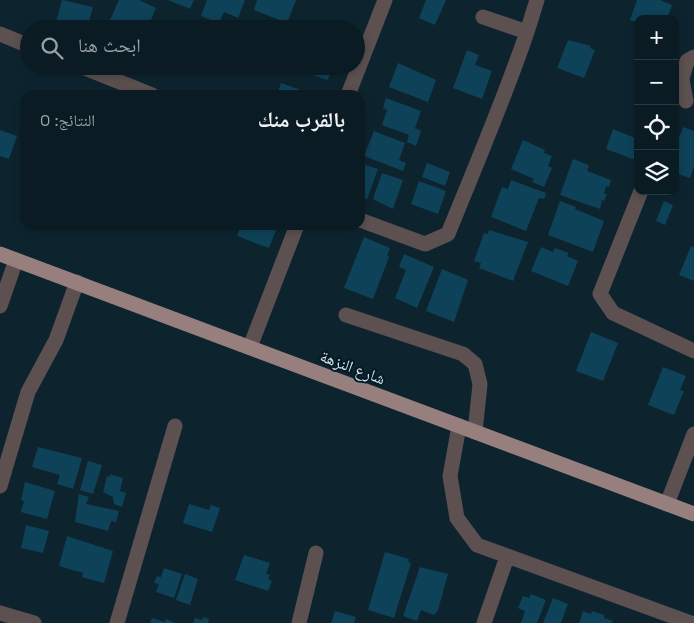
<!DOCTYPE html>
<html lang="ar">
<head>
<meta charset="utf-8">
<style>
  body { margin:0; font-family:"Space Grotesk","Noto Naskh Arabic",sans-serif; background:#182830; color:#f1f3f6; direction:rtl }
  .controls { position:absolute; right:15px; top:15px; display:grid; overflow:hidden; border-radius:10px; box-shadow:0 2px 8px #0003 }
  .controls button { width:45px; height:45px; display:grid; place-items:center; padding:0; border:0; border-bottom:1px solid #2a3941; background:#0a1b23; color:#f1f3f6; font:25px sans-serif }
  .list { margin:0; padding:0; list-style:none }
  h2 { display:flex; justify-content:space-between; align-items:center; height:65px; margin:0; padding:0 20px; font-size:21px }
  h2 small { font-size:16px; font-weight:400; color:#99a1a6 }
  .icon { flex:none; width:28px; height:28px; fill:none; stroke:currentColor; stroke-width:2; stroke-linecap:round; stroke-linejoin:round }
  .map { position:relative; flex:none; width:694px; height:623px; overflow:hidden; direction:ltr }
  .search { position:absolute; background:#0a1b23; box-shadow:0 2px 8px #0003; left:20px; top:20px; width:345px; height:55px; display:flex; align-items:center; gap:12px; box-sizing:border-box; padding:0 18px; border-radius:28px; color:#99a1a6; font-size:19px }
  .panel { position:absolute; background:#0a1b23; box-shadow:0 2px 8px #0003; left:20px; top:90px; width:345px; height:140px; border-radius:15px; direction:rtl }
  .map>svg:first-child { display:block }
  .building { fill:#0e4258 }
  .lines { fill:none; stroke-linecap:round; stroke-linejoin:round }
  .minor { stroke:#5c5050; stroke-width:15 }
  .major { stroke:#977f7e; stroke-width:15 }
  .labels { text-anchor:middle; stroke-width:4; stroke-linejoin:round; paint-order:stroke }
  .street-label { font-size:16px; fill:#d7e4eb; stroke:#041b25 }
</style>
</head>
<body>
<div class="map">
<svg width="694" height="623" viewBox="0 0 694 623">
  <rect width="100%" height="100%" fill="#0d242f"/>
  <path class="building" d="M62,0L93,7L87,29H65L55,26Z
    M119,0H139L156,8L147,29H106Z
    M168,0H194L190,9Z
    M207,0H245L238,18L224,12L219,23L201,16Z
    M257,0H296L287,23L254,10Z
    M426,0H446L435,25L419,18Z
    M637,0H660L672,5L667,19H638V23L630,20Z
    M156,20L178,29H153Z
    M568,40L591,46L590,48L595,50L584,78L557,68Z
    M467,50L479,55L475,65L492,71L482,99L453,88Z
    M398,63L436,80L428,102L389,87Z
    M298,66H332L328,80L296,70Z
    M281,83L315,95H277Z
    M386,98L421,111L415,128L421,131L416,146L407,142L409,135L382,125L387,110L383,108Z
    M683,127L694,131V167L690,178L675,173V149Z
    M613,129L638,139V161L606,149Z
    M0,130L17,136L9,159L0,156Z
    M374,131L405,143L399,160L406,163L403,171L364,156Z
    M523,140L545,150L544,153L552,156L548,166L552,168L544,187L532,182L534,179L511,169Z
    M573,159L589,165L587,171L611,180L609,187L606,186L604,194H607L604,201L602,200L600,209L560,195Z
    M360,163L378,169L367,199L360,197Z
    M427,163L450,172L445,186L422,177Z
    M382,173L403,180L393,209L373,199Z
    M511,180L546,193L544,199L539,198L526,231L491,217L502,187L508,189Z
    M419,181L446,191L438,214L411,204Z
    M560,201L576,207L575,209L604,221L593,252L548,235Z
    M664,201L673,205L665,225L656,221Z
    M241,225H278L269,248L237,236Z
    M489,230L528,242L513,281L479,268L481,263L474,261L484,233L488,234Z
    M364,237L390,248L387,256L389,257L373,299L344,288Z
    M691,246L694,247V281L679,275Z
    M541,247L553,252L555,248L569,253L567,256L578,261L568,286L531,271Z
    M404,254L434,267L417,308L395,298L406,270L399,267Z
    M442,269L468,280L454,322L426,311Z
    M591,332L618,343L603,381L576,371Z
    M663,367L686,376L680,390L684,391L674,415L648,405Z
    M38,447L82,458L73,489L57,484L60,475L32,467Z
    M88,461L102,465L93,494L80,490Z
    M110,474L123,478L120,491L126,493L122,507L114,504L113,497L103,492L107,476L110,477Z
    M25,482L55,491L47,519L21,512L24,501L21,500Z
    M79,494L89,497L86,504L119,511L116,522L111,521L108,531L75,522Z
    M189,504L209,510L211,505L220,508L212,532L183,523Z
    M26,525L49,531L43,553L21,548Z
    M67,536L113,551L104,583L82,577L83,573L59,566Z
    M385,552L409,559L408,562L411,563L394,618L368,610Z
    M244,555L270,563L266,574L270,575L268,579L272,581L268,591L235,580Z
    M420,567L448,574L438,610L434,615L421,610L417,621L403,616Z
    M164,568L182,574L174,598L156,592L159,584L154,583L157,576L161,577Z
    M185,574L198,579L190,605L176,600Z
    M531,594L546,600L537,623H521L525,611L518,608L523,596L529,598Z
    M553,598L568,604L561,623H543Z
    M335,611L356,617L354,623H331Z
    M583,611L591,614L592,611L604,615V618L613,621L612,623H579Z
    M203,617L209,619L208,623H193L195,618L202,620Z
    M152,618L165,622L166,619L176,623H150Z"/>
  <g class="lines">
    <path class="minor" d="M483,17L527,32L537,0
      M0,34L29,46
      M80,66L152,95
      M348,95L385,0
      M686,101L682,79L687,61L694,57
      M641,191L600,294L613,313L694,351
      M360,220L425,244L448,234C475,167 504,100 527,32
      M0,306L16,260
      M346,315L463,354L475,364L480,384L475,432
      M250,347L297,225
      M459,426L450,476L457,518L477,545L691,623
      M0,486L28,392L56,340L77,282
      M667,504L694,434
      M0,613L34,623
      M117,623L175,426
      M299,623L316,553
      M484,623L507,557"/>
    <path class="major" d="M0,254L694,514"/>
  </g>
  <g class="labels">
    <g class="street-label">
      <text transform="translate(353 367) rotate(21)" y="6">شارع النزهة</text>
    </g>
  </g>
</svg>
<div class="controls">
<button>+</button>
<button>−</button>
<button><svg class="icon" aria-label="locate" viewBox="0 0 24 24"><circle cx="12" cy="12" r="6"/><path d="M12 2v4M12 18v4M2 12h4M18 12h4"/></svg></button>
<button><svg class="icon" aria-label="layers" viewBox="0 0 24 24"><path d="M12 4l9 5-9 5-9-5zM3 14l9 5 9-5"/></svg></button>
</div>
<div class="search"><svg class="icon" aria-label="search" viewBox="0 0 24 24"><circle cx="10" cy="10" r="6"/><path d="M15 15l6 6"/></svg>ابحث هنا</div>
<section class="panel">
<h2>بالقرب منك<small>النتائج: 0</small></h2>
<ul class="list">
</ul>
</section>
</div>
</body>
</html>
